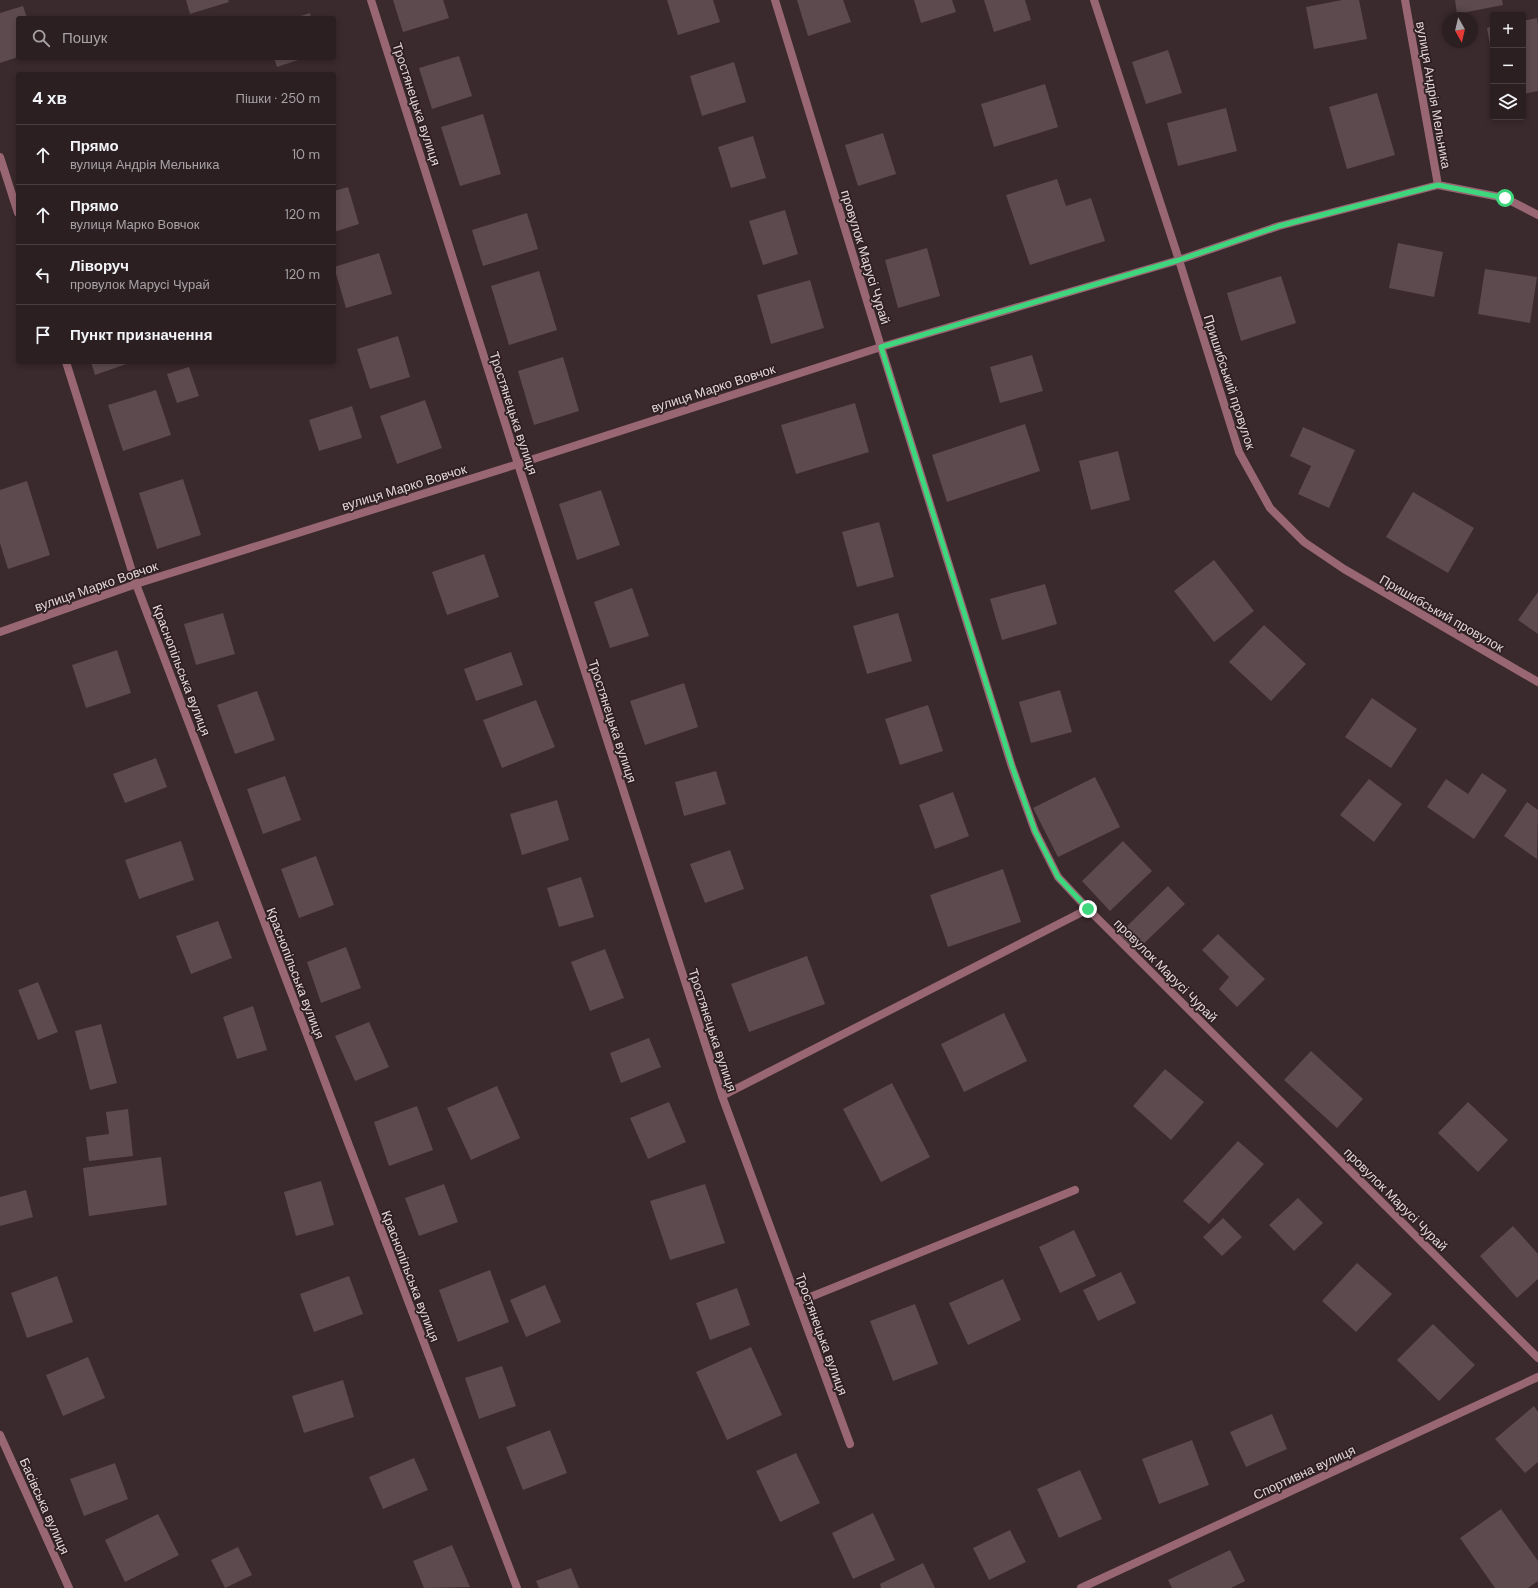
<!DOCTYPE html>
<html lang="uk">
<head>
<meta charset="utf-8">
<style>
  body { margin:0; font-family:"DM Sans",sans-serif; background:#34272a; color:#f1f3f6 }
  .controls { position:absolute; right:12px; top:12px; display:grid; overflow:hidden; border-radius:4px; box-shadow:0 2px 6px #0003 }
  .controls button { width:36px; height:36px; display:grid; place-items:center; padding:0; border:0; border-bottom:1px solid #483d40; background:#2c1f22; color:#f1f3f6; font:20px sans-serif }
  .compass { position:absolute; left:1442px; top:12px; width:36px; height:36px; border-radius:50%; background:#2c1f22; box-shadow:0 2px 6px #0003; rotate:172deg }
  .stop { position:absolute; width:12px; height:12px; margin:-9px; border:3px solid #3fd77d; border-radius:50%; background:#fff }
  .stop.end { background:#3fd77d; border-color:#fff; box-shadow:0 1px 4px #0008 }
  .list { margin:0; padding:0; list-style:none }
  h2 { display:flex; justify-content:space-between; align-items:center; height:52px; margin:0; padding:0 16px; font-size:17px }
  h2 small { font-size:13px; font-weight:400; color:#a6a2a5 }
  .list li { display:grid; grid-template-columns:26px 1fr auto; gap:12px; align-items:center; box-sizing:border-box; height:60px; padding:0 16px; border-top:1px solid #483d40 }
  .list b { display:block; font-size:15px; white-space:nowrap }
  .list p { margin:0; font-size:13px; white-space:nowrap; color:#a6a2a5 }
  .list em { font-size:13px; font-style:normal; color:#a6a2a5 }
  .icon { flex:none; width:22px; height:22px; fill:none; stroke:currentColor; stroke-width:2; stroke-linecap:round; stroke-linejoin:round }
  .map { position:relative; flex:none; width:1538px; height:1588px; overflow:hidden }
  .search { position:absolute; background:#2c1f22; box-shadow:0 2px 6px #0003; left:16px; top:16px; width:320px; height:44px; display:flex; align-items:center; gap:10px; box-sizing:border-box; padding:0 14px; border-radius:4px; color:#a6a2a5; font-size:15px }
  .panel { position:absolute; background:#2c1f22; box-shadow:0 2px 6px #0003; left:16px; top:72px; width:320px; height:292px; border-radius:4px }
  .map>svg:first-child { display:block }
  .building { fill:#5c4a4e }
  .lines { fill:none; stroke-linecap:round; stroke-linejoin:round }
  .service { stroke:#996673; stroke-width:8 }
  .minor { stroke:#996673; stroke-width:8 }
  .route { stroke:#3fd77d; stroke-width:5 }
  .labels { text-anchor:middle; stroke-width:3.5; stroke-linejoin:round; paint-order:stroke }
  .street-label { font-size:13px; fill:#e1d6d8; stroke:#2f1f23 }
</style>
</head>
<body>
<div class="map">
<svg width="1538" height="1588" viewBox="0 0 1538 1588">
  <rect width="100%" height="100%" fill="#3a292d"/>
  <path class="building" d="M186,0H228L229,2L190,14Z
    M393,0H443L449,18L403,32Z
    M667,0H713L720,22L678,35Z
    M797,0H843L851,22L808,36Z
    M914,0H952L956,12L921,23Z
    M984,0H1025L1031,20L994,32Z
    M1342,0H1359L1367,39L1314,49L1306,7Z
    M1455,0H1502L1503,5L1457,14Z
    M23,6L27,18H18V57L0,63V13Z
    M310,13L311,18H295Z
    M1537,18L1538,26V91L1523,94V21Z
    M1493,26V56H1492L1487,28Z
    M1168,50L1182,93L1146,104L1132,62Z
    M459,56L472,96L432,109L419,68Z
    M274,58H304L277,67Z
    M734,62L746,102L702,116L690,76Z
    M1045,84L1058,127L994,147L981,104Z
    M1377,93L1395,155L1347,169L1329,107Z
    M1226,108L1237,151L1178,166L1167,123Z
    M483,114L501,174L460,186L441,127Z
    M883,133L896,174L858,186L845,145Z
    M753,136L766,178L731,188L718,147Z
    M1057,179L1066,206L1091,198L1105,241L1030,265L1006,195Z
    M348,187L359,224L334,232V191Z
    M785,210L798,254L763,265L749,221Z
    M527,213L538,249L483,266L472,230Z
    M1398,243L1443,252L1434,297L1389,288Z
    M927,248L940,296L898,308L885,260Z
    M379,253L392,294L346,308L334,267Z
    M1485,269L1537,277L1530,323L1478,314Z
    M539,271L557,330L509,345L491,286Z
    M1281,276L1296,323L1241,341L1227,293Z
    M810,280L824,328L771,344L757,295Z
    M398,336L410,377L370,389L357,349Z
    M1032,355L1043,391L1000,403L990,367Z
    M563,357L579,411L534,425L518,371Z
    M91,362H132L95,375Z
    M189,367L199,396L177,403L167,374Z
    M156,390L171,435L123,451L108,405Z
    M425,400L442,448L397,464L380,416Z
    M855,403L869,452L796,474L781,425Z
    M352,406L362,438L319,451L309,420Z
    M1025,424L1040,471L947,502L932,455Z
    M1303,427L1355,450L1329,508L1298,494L1311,466L1290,456Z
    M1118,451L1130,500L1091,510L1079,461Z
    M183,479L201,535L157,549L139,493Z
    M27,481L50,555L8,569L0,543V490Z
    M601,490L620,545L577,560L559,504Z
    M1413,492L1474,528L1448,573L1386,537Z
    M879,522L894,577L857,587L842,532Z
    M484,554L499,597L447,615L432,572Z
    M1214,560L1254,611L1214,642L1174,591Z
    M1045,584L1057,624L1002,640L990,599Z
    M632,588L649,636L610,648L594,602Z
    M1538,592V634L1518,620Z
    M223,613L235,654L196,665L184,624Z
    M898,613L912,661L867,674L853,626Z
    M1264,625L1306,664L1271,701L1229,662Z
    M117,650L131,693L86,708L72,665Z
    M511,652L523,685L476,701L464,669Z
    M684,683L698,727L645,745L630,701Z
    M1060,690L1072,732L1031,743L1019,702Z
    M257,691L275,740L235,754L217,705Z
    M1372,698L1417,729L1391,768L1345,737Z
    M536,700L555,747L502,768L483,720Z
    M928,705L943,751L900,765L885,719Z
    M156,758L167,787L125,803L113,774Z
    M716,771L726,804L684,816L675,782Z
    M1482,773L1507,790L1474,839L1427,807L1446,779L1468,794Z
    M285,776L301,820L263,834L247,789Z
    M1095,777L1120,827L1058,857L1033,808Z
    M1369,779L1402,804L1374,842L1340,815Z
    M953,792L969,836L935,849L919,805Z
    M557,800L569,840L522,855L510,814Z
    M1527,802L1538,810L1537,859L1504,836Z
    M181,841L194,880L139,899L125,860Z
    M1123,841L1152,871L1110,911L1082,881Z
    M730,850L744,889L705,903L690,864Z
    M316,856L334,905L299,918L281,869Z
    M1003,869L1021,922L948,947L930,895Z
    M581,877L594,917L559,927L547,888Z
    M1168,886L1185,904L1136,951L1119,934Z
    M218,921L232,958L191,974L176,936Z
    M1218,934L1265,979L1237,1007L1219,989L1229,977L1202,950Z
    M346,947L361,988L321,1003L307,962Z
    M605,949L624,998L590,1011L571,962Z
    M807,956L825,1004L749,1032L731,984Z
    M38,982L58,1032L38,1040L18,990Z
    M253,1006L267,1050L237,1059L223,1017Z
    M1004,1013L1027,1061L964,1092L941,1044Z
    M369,1022L389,1067L355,1081L335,1036Z
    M101,1024L117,1083L90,1090L75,1031Z
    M649,1038L661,1067L621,1083L610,1053Z
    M1311,1051L1363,1099L1337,1128L1284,1080Z
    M1165,1069L1204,1102L1171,1140L1133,1106Z
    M892,1083L930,1157L881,1182L843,1109Z
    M497,1086L520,1138L471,1160L447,1108Z
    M669,1102L686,1142L648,1159L630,1118Z
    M1468,1102L1508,1140L1478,1172L1438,1133Z
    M417,1106L433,1150L389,1166L374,1122Z
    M128,1109L133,1156L89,1161L86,1137L109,1134L106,1112Z
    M1238,1141L1264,1164L1209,1224L1183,1201Z
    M161,1157L167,1205L89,1216L83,1168Z
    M321,1181L334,1225L296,1236L284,1192Z
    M444,1184L458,1222L419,1236L405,1198Z
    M705,1184L725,1243L670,1260L650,1201Z
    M26,1190L33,1217L0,1226V1197Z
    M1298,1198L1323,1223L1294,1251L1269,1225Z
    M1223,1218L1242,1237L1222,1256L1203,1237Z
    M1513,1226L1538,1254V1279L1517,1298L1480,1256Z
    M1074,1230L1096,1276L1060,1293L1039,1247Z
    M1357,1263L1392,1294L1356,1332L1322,1301Z
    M490,1270L509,1322L458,1342L439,1290Z
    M1121,1272L1136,1303L1098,1321L1083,1290Z
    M57,1276L73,1322L27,1338L11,1293Z
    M349,1276L363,1314L314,1332L300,1294Z
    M1003,1279L1021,1320L968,1345L949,1303Z
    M545,1285L561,1322L526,1337L510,1300Z
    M737,1288L750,1325L710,1340L696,1303Z
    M915,1304L938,1364L893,1381L870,1321Z
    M1433,1324L1475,1365L1439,1401L1397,1360Z
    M751,1347L782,1415L727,1440L696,1372Z
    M88,1357L105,1398L63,1416L46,1375Z
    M502,1366L516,1406L479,1419L465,1378Z
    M343,1380L354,1417L304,1433L292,1396Z
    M1534,1406L1538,1412V1462L1525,1473L1495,1439Z
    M1272,1414L1287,1449L1246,1467L1230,1432Z
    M550,1430L567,1473L523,1490L506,1447Z
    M1192,1440L1209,1485L1159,1504L1142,1459Z
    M796,1453L820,1503L780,1522L756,1471Z
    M414,1458L428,1490L383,1509L369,1477Z
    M115,1463L128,1499L84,1516L70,1479Z
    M1080,1470L1102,1519L1059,1538L1037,1489Z
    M1501,1509L1538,1561V1581L1528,1588H1495L1460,1538Z
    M873,1513L895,1560L853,1579L832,1533Z
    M158,1514L179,1555L125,1582L105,1540Z
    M1010,1530L1026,1562L989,1580L973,1548Z
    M452,1545L470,1587L424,1588L413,1561Z
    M238,1547L252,1575L225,1588L211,1560Z
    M1230,1550L1245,1581L1231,1588H1172L1168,1580Z
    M923,1563L935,1588H881L880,1584Z
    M571,1568L579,1588H539L536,1581Z"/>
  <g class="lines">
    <path class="service" d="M722,1096L1088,909
      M798,1302L1075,1190"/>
    <path class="minor" d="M371,0L518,464L722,1096L850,1444
      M775,0L881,347L1012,767L1035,831L1058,877L1088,909L1538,1358
      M1094,0L1179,260L1239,452L1270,508L1304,542L1344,569L1538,682
      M1405,0L1438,185L1505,198L1538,215
      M0,157L18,213
      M66,362L136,584L517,1588
      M0,632L136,584L518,464L881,347L1179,260L1279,226L1438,185
      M0,1435L69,1588
      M1081,1588L1538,1377"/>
  </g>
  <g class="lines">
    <path class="route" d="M1088,909L1058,877L1035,831L1012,766L881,347L1179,260L1279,226L1438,185L1505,198"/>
  </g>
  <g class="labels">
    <g class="street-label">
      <text transform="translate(1434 95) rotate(80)" y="5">вулиця Андрія Мельника</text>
      <text transform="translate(417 104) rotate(72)" y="5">Тростянецька вулиця</text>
      <text transform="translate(866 257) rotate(73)" y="5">провулок Марусі Чурай</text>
      <text transform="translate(1230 382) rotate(72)" y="5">Пришибський провулок</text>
      <text transform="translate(713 388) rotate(-18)" y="5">вулиця Марко Вовчок</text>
      <text transform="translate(514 413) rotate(72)" y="5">Тростянецька вулиця</text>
      <text transform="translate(404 487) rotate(-17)" y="5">вулиця Марко Вовчок</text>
      <text transform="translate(96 586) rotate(-19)" y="5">вулиця Марко Вовчок</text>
      <text transform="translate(1442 613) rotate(30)" y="5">Пришибський провулок</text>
      <text transform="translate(182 670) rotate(69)" y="5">Краснопільська вулиця</text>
      <text transform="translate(613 721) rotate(72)" y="5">Тростянецька вулиця</text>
      <text transform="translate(1166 970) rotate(45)" y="5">провулок Марусі Чурай</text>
      <text transform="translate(296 973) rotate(69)" y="5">Краснопільська вулиця</text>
      <text transform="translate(713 1030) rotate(72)" y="5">Тростянецька вулиця</text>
      <text transform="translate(1396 1199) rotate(45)" y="5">провулок Марусі Чурай</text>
      <text transform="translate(411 1276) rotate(69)" y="5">Краснопільська вулиця</text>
      <text transform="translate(822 1334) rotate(70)" y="5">Тростянецька вулиця</text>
      <text transform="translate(1304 1472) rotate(-25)" y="5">Спортивна вулиця</text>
      <text transform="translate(45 1506) rotate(66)" y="5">Басівська вулиця</text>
    </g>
  </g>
</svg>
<div class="controls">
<button>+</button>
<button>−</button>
<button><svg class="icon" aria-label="layers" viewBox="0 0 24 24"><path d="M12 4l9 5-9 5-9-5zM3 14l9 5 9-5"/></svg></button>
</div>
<svg class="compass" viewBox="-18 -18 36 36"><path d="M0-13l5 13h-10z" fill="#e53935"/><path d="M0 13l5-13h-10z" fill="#a6a2a5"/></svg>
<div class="stop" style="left:1505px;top:198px"></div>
<div class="stop end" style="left:1088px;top:909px"></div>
<div class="search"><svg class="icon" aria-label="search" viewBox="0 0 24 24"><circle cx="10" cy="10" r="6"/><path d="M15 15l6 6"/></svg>Пошук</div>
<section class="panel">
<h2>4 хв<small>Пішки · 250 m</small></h2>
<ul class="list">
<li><svg class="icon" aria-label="ahead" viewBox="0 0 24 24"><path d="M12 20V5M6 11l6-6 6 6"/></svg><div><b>Прямо</b><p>вулиця Андрія Мельника</p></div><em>10 m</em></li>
<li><svg class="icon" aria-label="ahead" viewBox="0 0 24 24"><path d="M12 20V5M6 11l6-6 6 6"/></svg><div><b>Прямо</b><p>вулиця Марко Вовчок</p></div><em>120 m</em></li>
<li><svg class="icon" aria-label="left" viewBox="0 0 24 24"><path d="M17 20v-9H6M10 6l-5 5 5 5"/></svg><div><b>Ліворуч</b><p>провулок Марусі Чурай</p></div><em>120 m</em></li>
<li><svg class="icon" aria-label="arrive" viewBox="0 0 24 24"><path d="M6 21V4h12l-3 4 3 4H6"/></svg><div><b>Пункт призначення</b></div></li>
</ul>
</section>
</div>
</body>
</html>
